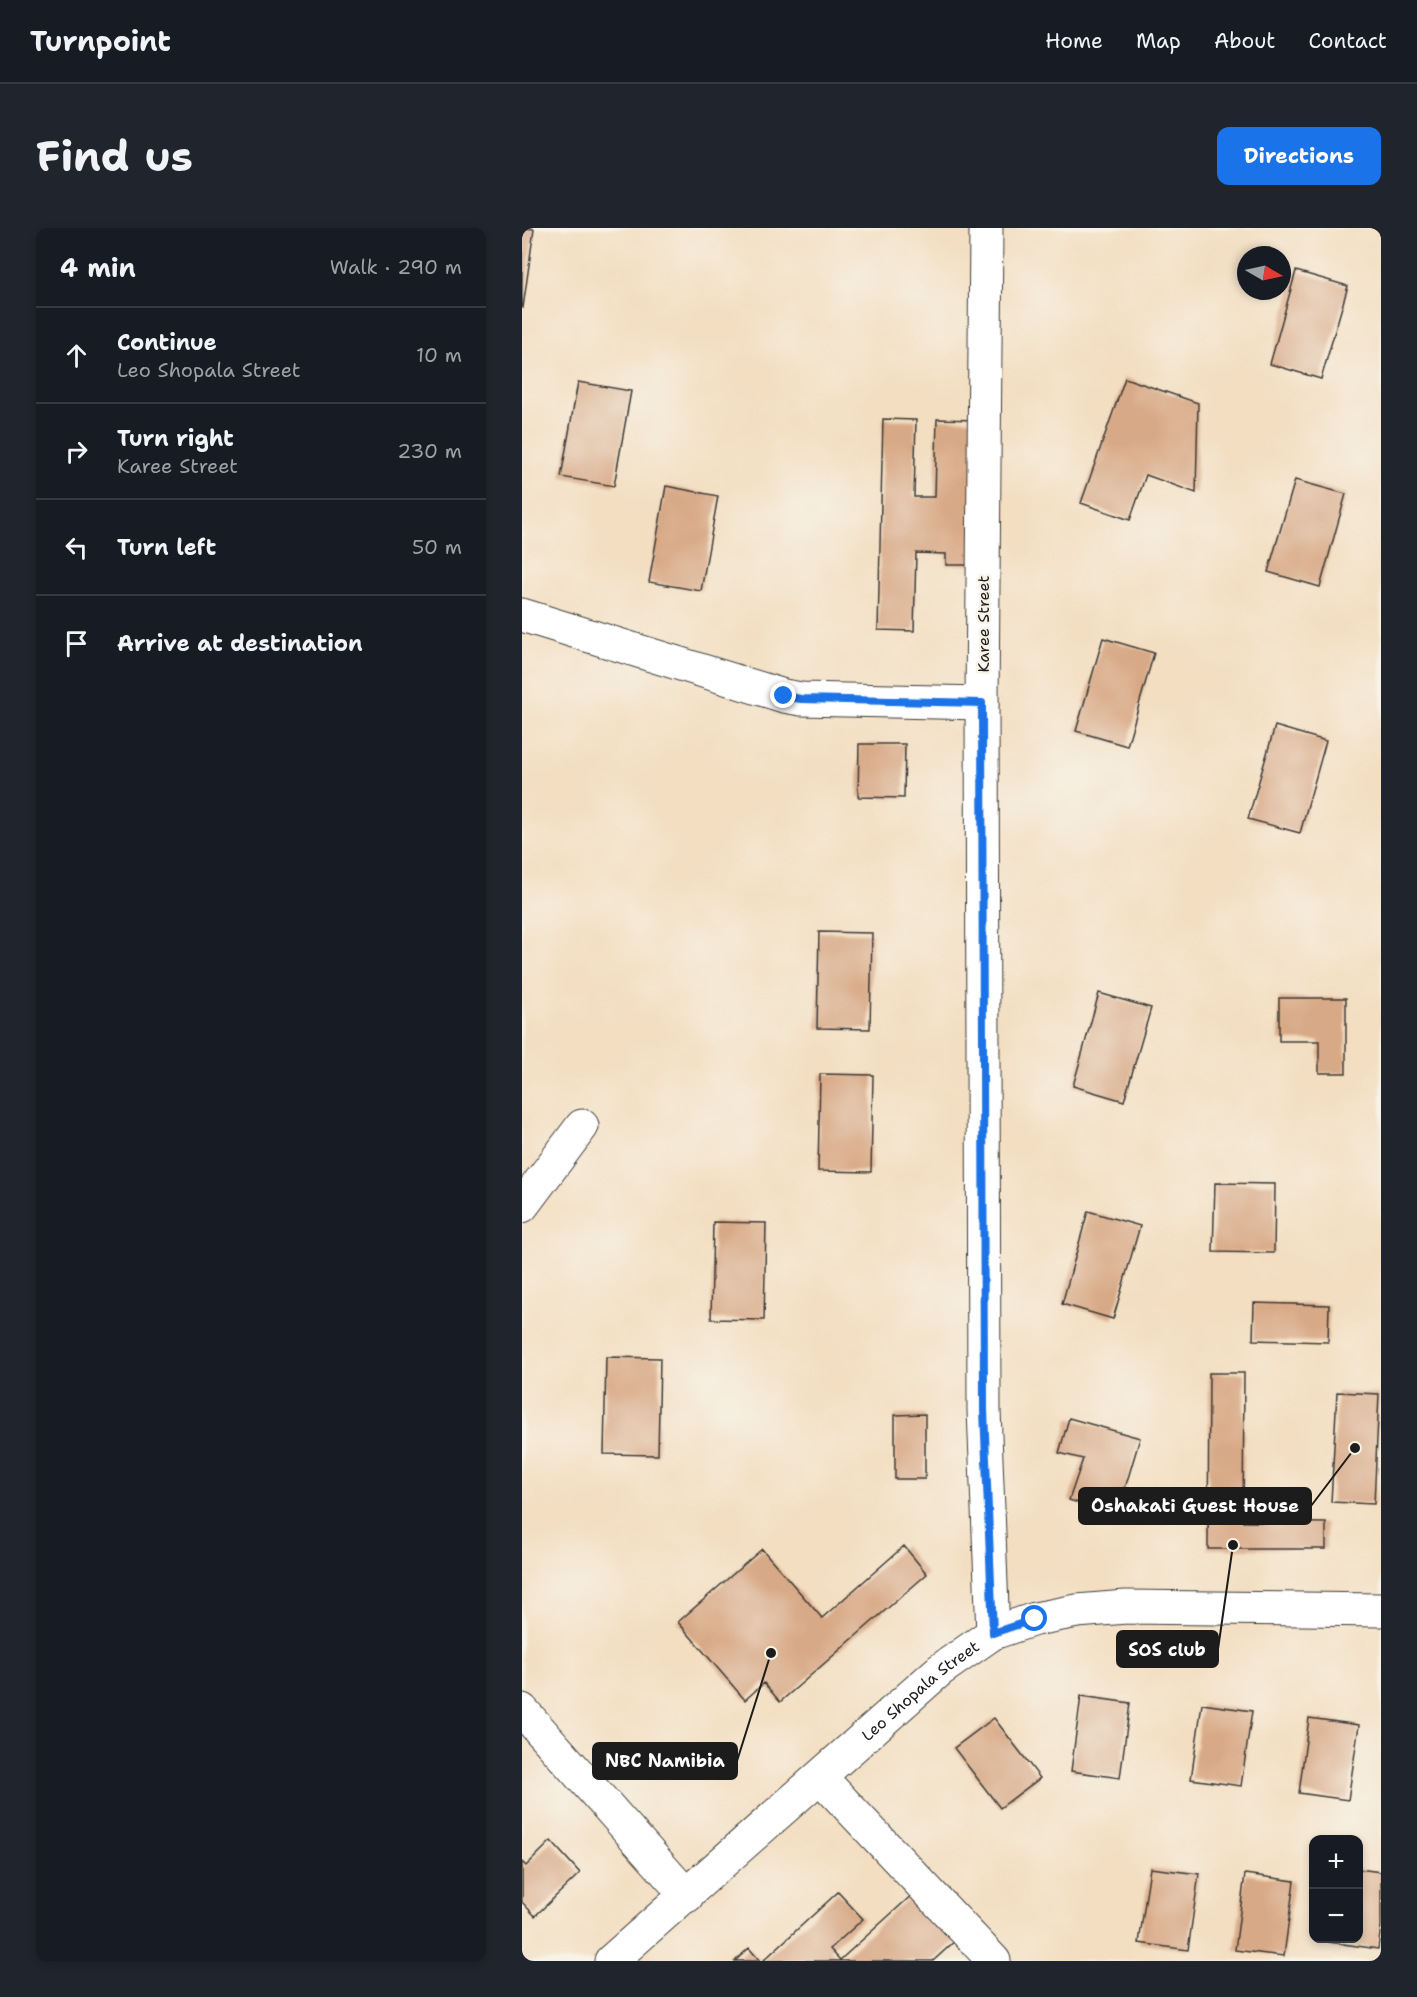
<!DOCTYPE html>
<html lang="en">
<head>
<meta charset="utf-8">
<style>
  body { margin:0; font-family:"Shantell Sans",sans-serif; background:#20242c; color:#f1f3f6 }
  .controls { position:absolute; right:18px; bottom:18px; display:grid; overflow:hidden; border-radius:12px; box-shadow:0 3px 9px #0003 }
  .controls button { width:54px; height:54px; display:grid; place-items:center; padding:0; border:0; border-bottom:2px solid #363941; background:#171b24; color:#f1f3f6; font:30px sans-serif }
  .compass { position:absolute; left:715px; top:18px; width:54px; height:54px; border-radius:50%; background:#171b24; box-shadow:0 3px 9px #0003; rotate:99deg }
  .stop { position:absolute; width:18px; height:18px; margin:-14px; border:4px solid #1a73e8; border-radius:50%; background:#fff }
  .stop.end { background:#1a73e8; border-color:#fff; box-shadow:0 2px 6px #0008 }
  .list { margin:0; padding:0; list-style:none }
  h2 { display:flex; justify-content:space-between; align-items:center; height:78px; margin:0; padding:0 24px; font-size:26px }
  h2 small { font-size:20px; font-weight:400; color:#9ea1a6 }
  .list li { display:grid; grid-template-columns:39px 1fr auto; gap:18px; align-items:center; box-sizing:border-box; height:96px; padding:0 24px; border-top:2px solid #363941 }
  .list b { display:block; font-size:22px; white-space:nowrap }
  .list p { margin:0; font-size:20px; white-space:nowrap; color:#9ea1a6 }
  .list em { font-size:20px; font-style:normal; color:#9ea1a6 }
  .icon { flex:none; width:33px; height:33px; fill:none; stroke:currentColor; stroke-width:2; stroke-linecap:round; stroke-linejoin:round }
  .map { position:relative; flex:none; width:859px; height:1733px; overflow:hidden; border-radius:12px }
  header { display:flex; align-items:center; gap:36px; box-sizing:border-box; height:84px; padding:0 30px; background:#171b24; border-bottom:2px solid #363941 }
  header strong { font-size:28px }
  nav { display:flex; gap:33px; margin-inline-start:auto; font-size:21px }
  .intro { display:flex; align-items:center; justify-content:space-between; box-sizing:border-box; height:144px; padding:0 36px }
  h1 { margin:0; font-size:42px }
  .button { padding:15px 27px; border-radius:12px; background:#1a73e8; color:#fff; font-size:21px; font-weight:700 }
  main { display:flex; gap:36px; padding:0 36px }
  aside { flex:1; background:#171b24; border-radius:12px; box-shadow:0 3px 9px #0003 }
  .map>svg:first-child { display:block }
  .building { fill:#d8a986 }
  .lines { fill:none; stroke-linecap:round; stroke-linejoin:round }
  .minor-casing { stroke:#3c3935; stroke-width:35 }
  .minor { stroke:#fff; stroke-width:33 }
  .route { stroke:#1a73e8; stroke-width:8 }
  .labels { text-anchor:middle; stroke-width:5; stroke-linejoin:round; paint-order:stroke }
  .street-label { font-size:16px; fill:#1c1c1c; stroke:#f7f3e8 }
  .leader { fill:none; stroke:#1c1c1c; stroke-width:2 }
  .callout-dot { fill:#1c1c1c; stroke:#f7f3e8; stroke-width:2 }
  .callout { fill:#1c1c1c; stroke:#1c1c1c; stroke-width:2 }
  .callout-label { font-size:18px; text-anchor:middle; font-weight:bold; fill:#fff }
</style>
</head>
<body>
<header>
<strong>Turnpoint</strong>
<nav><a>Home</a><a>Map</a><a>About</a><a>Contact</a></nav>
</header>
<div class="intro"><h1>Find us</h1><a class="button">Directions</a></div>
<main>
<aside>
<h2>4 min<small>Walk · 290 m</small></h2>
<ul class="list">
<li><svg class="icon" aria-label="ahead" viewBox="0 0 24 24"><path d="M12 20V5M6 11l6-6 6 6"/></svg><div><b>Continue</b><p>Leo Shopala Street</p></div><em>10 m</em></li>
<li><svg class="icon" aria-label="right" viewBox="0 0 24 24"><path d="M7 20v-9h11M14 6l5 5-5 5"/></svg><div><b>Turn right</b><p>Karee Street</p></div><em>230 m</em></li>
<li><svg class="icon" aria-label="left" viewBox="0 0 24 24"><path d="M17 20v-9H6M10 6l-5 5 5 5"/></svg><div><b>Turn left</b></div><em>50 m</em></li>
<li><svg class="icon" aria-label="arrive" viewBox="0 0 24 24"><path d="M6 21V4h12l-3 4 3 4H6"/></svg><div><b>Arrive at destination</b></div></li>
</ul>
</aside>
<div class="map">
<svg width="859" height="1733" viewBox="0 0 859 1733">
  <rect width="100%" height="100%" fill="#f7f3e8"/>
  <filter id="ink" filterUnits="userSpaceOnUse"><feTurbulence type="fractalNoise" baseFrequency=".0167" numOctaves="2"/><feDisplacementMap in="SourceGraphic" scale="12" xChannelSelector="R" yChannelSelector="G"/><feConvolveMatrix kernelMatrix="1 2 1 2 8 2 1 2 1" color-interpolation-filters="sRGB"/></filter>
  <filter id="wash" filterUnits="userSpaceOnUse"><feTurbulence type="fractalNoise" baseFrequency=".008" numOctaves="4" result="noise"/><feDisplacementMap in="SourceGraphic" scale="24" xChannelSelector="R" yChannelSelector="G"/><feGaussianBlur stdDeviation="1.35" result="paint"/><feColorMatrix in="noise" values="0 0 0 0 0 0 0 0 0 0 0 0 0 0 0 0 0 1.4 0 .05"/><feComposite in="paint" operator="in"/></filter>
  <g filter="url(#wash)">
    <rect width="100%" height="100%" fill="#f3dec1"/>
    <g id="blocks">
      <path class="building" d="M0,0L12,1L1,80L0,79Z
        M774,43L826,58L799,151L748,136Z
        M603,150L676,175L674,265L624,247L608,292L559,275Z
        M56,154L109,163L92,258L39,249Z
        M361,191L394,192L392,269H413L415,191L455,192L452,337H424V326L394,325L392,403L356,402Z
        M773,252L824,266L798,359L746,344Z
        M144,258L196,268L179,363L127,354Z
        M581,410L632,425L605,518L554,503Z
        M753,498L804,513L778,605L726,591Z
        M337,516H383L382,570L336,569Z
        M297,704L350,705L348,801L295,800Z
        M577,765L629,780L602,873L551,858Z
        M757,770H824V845H797V813H757Z
        M298,846L351,847L349,944L296,943Z
        M693,955L753,956L752,1025L691,1024Z
        M566,983L618,998L591,1091L540,1076Z
        M191,994L244,995L242,1092L189,1091Z
        M732,1075L807,1077L806,1114L731,1112Z
        M84,1129L138,1130L136,1227L82,1226Z
        M687,1145H722L721,1294L804,1295V1321H686Z
        M815,1164L857,1166L852,1276L809,1274Z
        M403,1186V1251H373V1187Z
        M547,1190L618,1210L595,1287L547,1272L561,1231L537,1225Z
        M382,1318L405,1346L258,1474L242,1455L223,1472L156,1394L240,1321L300,1390Z
        M559,1468L608,1475L598,1550L549,1543Z
        M680,1476L730,1483L719,1558L669,1551Z
        M472,1490L518,1550L478,1580L432,1520Z
        M787,1490L837,1497L826,1572L777,1565Z
        M29,1613L58,1645L13,1688L0,1674V1634L4,1638Z
        M628,1640L677,1646L666,1722L617,1715Z
        M836,1641L859,1644V1698L856,1721L807,1714V1710H836Z
        M723,1646L772,1653L762,1728L713,1722Z
        M316,1664L341,1691L308,1721L318,1732L392,1665L434,1712L411,1733H241Z
        M227,1720L238,1733H213Z"/>
    </g>
  </g>
  <g filter="url(#ink)">
    <use href="#blocks" fill-opacity="0" stroke="#3c3935" stroke-width="1.5"/>
    <g class="lines">
      <defs>
        <g id="minor">
          <path d="M464,0L460,475L462,1182L471,1405"/>
          <path d="M0,387L262,468L279,471L460,475"/>
          <path d="M0,978L60,898"/>
          <path d="M0,1482L165,1668"/>
          <path d="M299,1550L472,1733"/>
          <path id="s1" d="M89,1733L418,1442L471,1405L513,1391L555,1383L604,1379L859,1382"/>
        </g>
      </defs>
      <use href="#minor" class="minor-casing"/>
      <use href="#minor" class="minor"/>
    </g>
  </g>
  <g class="lines" filter="url(#ink)">
    <path class="route" d="M262,468L279,471L460,475L462,1182L471,1405L513,1391"/>
  </g>
  <g class="labels">
    <g class="street-label">
      <text transform="translate(461 396) rotate(-90)" y="6">Karee Street</text>
      <text dy="6" stroke="none"><textPath href="#s1" startOffset="411">Leo Shopala Street</textPath></text>
    </g>
  </g>
  <path class="leader" d="M833 1220L789 1278M711 1317L696 1421M249 1425L215 1533"/>
  <g class="callout-dot">
    <circle cx="833" cy="1220" r="6"/>
    <circle cx="711" cy="1317" r="6"/>
    <circle cx="249" cy="1425" r="6"/>
  </g>
  <g class="callout">
    <rect x="557" y="1260" width="232" height="36" rx="6"/>
    <rect x="595" y="1403" width="101" height="36" rx="6"/>
    <rect x="71" y="1515" width="144" height="36" rx="6"/>
  </g>
  <g class="callout-label">
    <text x="673" y="1284">Oshakati Guest House</text>
    <text x="645" y="1428">SOS club</text>
    <text x="143" y="1539">NBC Namibia</text>
  </g>
</svg>
<div class="controls">
<button>+</button>
<button>−</button>
</div>
<svg class="compass" viewBox="-18 -18 36 36"><path d="M0-13l5 13h-10z" fill="#e53935"/><path d="M0 13l5-13h-10z" fill="#9ea1a6"/></svg>
<div class="stop" style="left:513px;top:1391px"></div>
<div class="stop end" style="left:262px;top:468px"></div>
</div>
</main>
</body>
</html>
